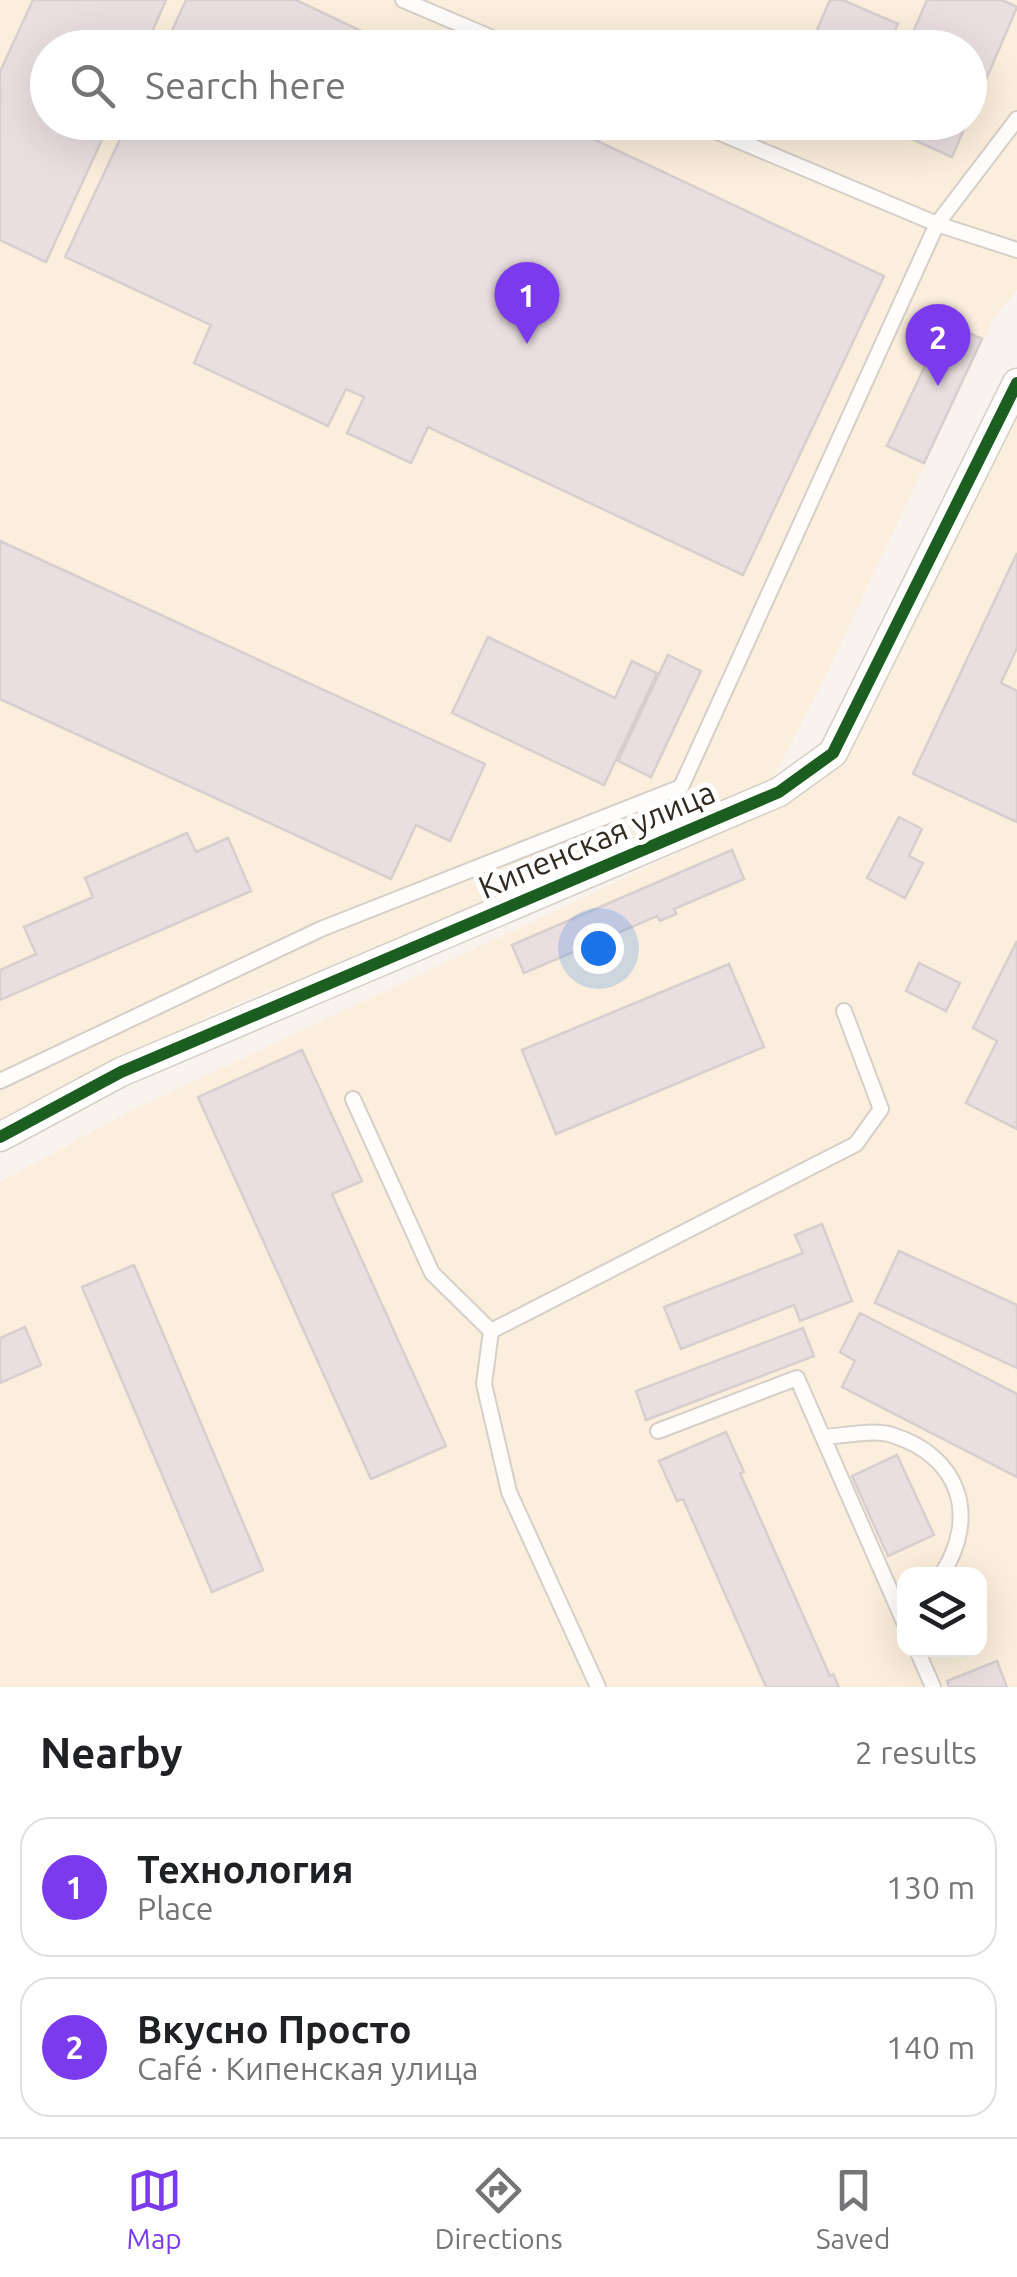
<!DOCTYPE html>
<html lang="en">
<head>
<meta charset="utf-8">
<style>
  body { margin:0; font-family:Ubuntu,sans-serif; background:#f2f2f2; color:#202124 }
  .controls { position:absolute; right:30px; bottom:30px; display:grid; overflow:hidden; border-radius:20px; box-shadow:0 10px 40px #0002 }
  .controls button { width:90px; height:90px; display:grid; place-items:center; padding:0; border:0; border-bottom:2px solid #e0e0e0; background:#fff; color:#202124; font:50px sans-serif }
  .you { position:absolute; left:598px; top:948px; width:35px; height:35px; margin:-25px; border:8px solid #fff; border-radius:50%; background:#1a73e8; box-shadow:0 0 0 15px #1a73e833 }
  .badge { display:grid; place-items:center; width:65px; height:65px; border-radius:50%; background:#7c3aed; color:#fff; font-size:32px; font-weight:700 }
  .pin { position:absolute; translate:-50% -82px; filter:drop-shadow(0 2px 5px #0008) }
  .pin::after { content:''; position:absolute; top:52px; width:35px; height:30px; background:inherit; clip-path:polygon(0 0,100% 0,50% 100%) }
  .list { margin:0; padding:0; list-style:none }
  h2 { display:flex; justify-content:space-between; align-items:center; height:130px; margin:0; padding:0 40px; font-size:42px }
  h2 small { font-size:32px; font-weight:400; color:#757577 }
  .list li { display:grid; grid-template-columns:65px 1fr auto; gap:30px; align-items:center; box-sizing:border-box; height:140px; margin:0 20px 20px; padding:0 20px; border:2px solid #e0e0e0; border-radius:30px }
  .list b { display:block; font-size:38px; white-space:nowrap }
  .list p { margin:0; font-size:32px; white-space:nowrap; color:#757577 }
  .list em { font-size:32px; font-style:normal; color:#757577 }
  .icon { flex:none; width:55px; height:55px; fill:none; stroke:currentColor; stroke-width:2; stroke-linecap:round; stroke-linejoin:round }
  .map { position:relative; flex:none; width:1017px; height:1687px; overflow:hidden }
  .search { position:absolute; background:#fff; box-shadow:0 10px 40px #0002; left:30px; right:30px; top:30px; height:110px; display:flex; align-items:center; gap:25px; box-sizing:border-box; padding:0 35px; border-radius:55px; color:#757577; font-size:38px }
  .sheet { height:450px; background:#fff }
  nav { display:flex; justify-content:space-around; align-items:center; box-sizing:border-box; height:140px; border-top:2px solid #e0e0e0; background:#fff; font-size:28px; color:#757577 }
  nav a { display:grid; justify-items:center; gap:5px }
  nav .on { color:#7c3aed }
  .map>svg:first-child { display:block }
  .built { fill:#fbeedc; fill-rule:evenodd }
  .building { fill:#eadee0; stroke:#d7cece; stroke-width:2.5 }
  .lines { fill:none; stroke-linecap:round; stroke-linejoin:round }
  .lane-casing { stroke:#d6cfc7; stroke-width:18 }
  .street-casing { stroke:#d6cfc7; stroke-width:31 }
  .lane { stroke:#fefdfc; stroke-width:14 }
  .street { stroke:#fefdfc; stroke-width:28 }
  .cycleway-casing { stroke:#fff; stroke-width:19 }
  .cycleway { stroke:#1b5e20; stroke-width:12 }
  .labels { text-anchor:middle; stroke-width:10; stroke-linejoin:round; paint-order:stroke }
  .street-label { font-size:32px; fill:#322a20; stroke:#fff }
</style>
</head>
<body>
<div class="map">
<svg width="1017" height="1687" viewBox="0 0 1017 1687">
  <rect width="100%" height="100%" fill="#f8f3ed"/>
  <path class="built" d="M0,0H1017V290L994,317L824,679L770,784L212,1014L0,1125ZM48,48H970V122H48Z
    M1017,403V1687H0V1182L127,1113L805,793ZM904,1574H980V1650H904Z"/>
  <path class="building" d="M33,0H166L145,48H48V122H110L46,262L0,240V72Z
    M186,0H296L397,48H164Z
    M830,0H843L898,24L887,48H809Z
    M927,0H1002L1017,7L970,117V48H906Z
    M128,122H557L884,276L743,575L428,427L411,463L347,433L364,397L346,389L328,426L194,363L211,325L65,257Z
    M874,122H967L952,157Z
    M946,322L982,339L924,463L887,446Z
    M0,541L485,764L450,841L416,825L391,879L0,699Z
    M1017,553V648L1001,683L1017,691V822L913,774Z
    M488,637L615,698L632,661L657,673L604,785L452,713Z
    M668,655L701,671L651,777L618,761Z
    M899,817L922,829L909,856L923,863L905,898L867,878Z
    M187,833L196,852L228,838L251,891L0,1000V970L36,954L24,927L93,897L85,878Z
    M732,850L744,879L674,909L676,914L660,921L657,916L524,973L512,945Z
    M1017,941V1129L966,1103L997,1041L973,1028Z
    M919,963L960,983L946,1011L906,991Z
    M729,964L764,1047L556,1134L522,1050Z
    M302,1050L362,1181L332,1194L446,1446L371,1479L198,1097Z
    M822,1224L852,1301L800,1321L794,1305L681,1349L664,1307L803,1253L795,1235Z
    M899,1251L1017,1305V1368L875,1303Z
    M134,1265L263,1570L212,1592L82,1287Z
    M860,1313L1017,1394V1477L842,1387L855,1361L840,1352Z
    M25,1327L41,1365L0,1383V1338Z
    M803,1328L814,1356L646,1420L636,1391Z
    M726,1432L744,1472L740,1473L830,1676L833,1674L839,1687H766L683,1499L677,1501L659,1461Z
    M897,1455L934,1535L888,1556L852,1476Z
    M997,1661L1007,1687H949L947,1681Z"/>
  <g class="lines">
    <defs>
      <path id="lane" d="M403,0L516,48
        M694,122L937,224L1017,250
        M0,1081L321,929L681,787L937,224L1017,119
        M353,1099L432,1273L491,1331
        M658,1431L797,1378L904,1622
        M823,1437C843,1436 873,1429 892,1435C960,1456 979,1516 942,1574
        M917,1650L933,1687
        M598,1687L509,1492L484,1384L491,1331L856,1144L881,1109L844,1011"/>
      <path id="street" d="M0,1137L121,1072L779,792L833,753L1017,383"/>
    </defs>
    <use href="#lane" class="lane-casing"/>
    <use href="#street" class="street-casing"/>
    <use href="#lane" class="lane"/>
    <use href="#street" class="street"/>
    <defs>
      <path id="cycleway" d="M0,1137L121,1072L779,792L833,753L1017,383"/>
    </defs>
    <use href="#cycleway" class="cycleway-casing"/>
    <use href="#cycleway" class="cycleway"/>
  </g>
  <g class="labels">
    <g class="street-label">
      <text transform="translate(597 840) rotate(-23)" y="11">Кипенская улица</text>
    </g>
  </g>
</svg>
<div class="controls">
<button><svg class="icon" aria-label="layers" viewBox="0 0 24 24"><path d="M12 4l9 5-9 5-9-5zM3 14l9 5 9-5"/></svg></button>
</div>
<div class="you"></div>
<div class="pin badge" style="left:527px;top:344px">1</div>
<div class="pin badge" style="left:938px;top:386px">2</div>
<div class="search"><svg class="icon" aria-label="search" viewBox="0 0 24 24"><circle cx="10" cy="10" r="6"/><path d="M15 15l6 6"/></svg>Search here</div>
</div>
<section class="sheet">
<h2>Nearby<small>2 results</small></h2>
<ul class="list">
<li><span class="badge">1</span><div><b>Технология</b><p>Place</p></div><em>130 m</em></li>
<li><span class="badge">2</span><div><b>Вкусно Просто</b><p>Café · Кипенская улица</p></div><em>140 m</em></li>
</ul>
</section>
<nav>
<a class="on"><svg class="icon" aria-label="map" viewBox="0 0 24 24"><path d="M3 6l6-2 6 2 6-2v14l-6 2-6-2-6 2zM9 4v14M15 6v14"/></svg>Map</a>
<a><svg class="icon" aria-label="directions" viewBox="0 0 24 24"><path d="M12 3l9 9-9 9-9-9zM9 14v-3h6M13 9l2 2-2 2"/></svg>Directions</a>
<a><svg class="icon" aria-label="saved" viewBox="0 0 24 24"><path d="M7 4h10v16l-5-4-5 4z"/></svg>Saved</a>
</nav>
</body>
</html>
